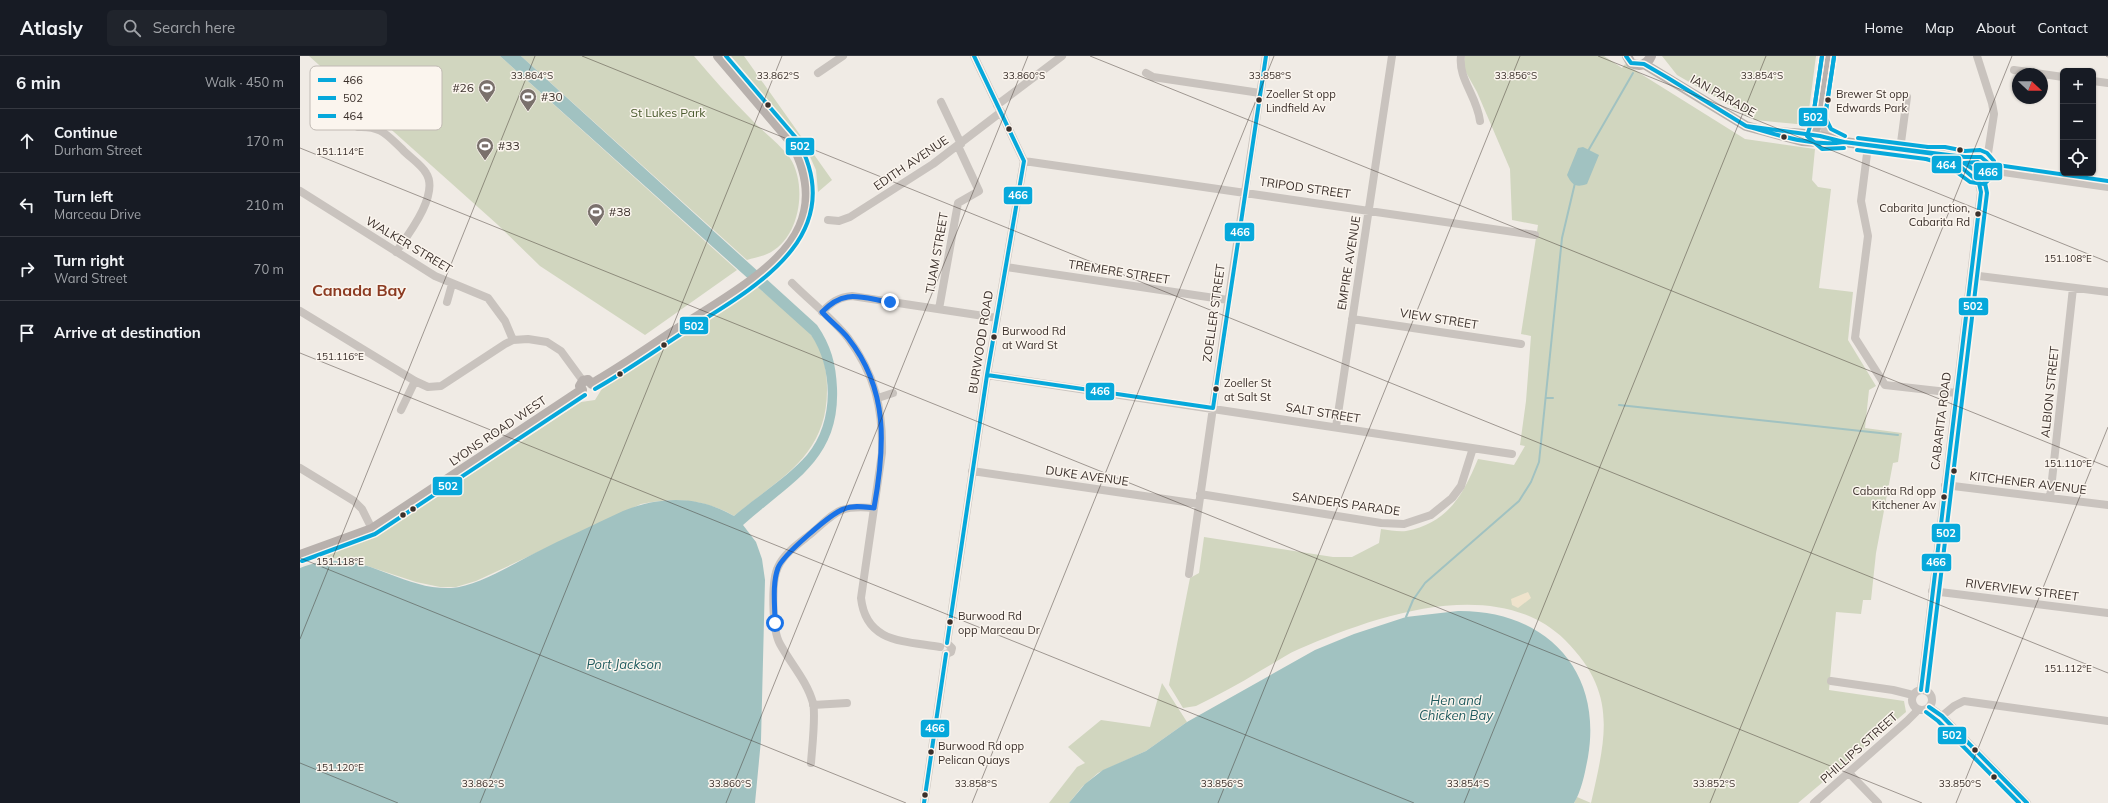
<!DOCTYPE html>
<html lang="en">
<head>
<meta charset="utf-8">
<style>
  body { margin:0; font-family:Mulish,sans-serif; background:#20242c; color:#f1f3f6 }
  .controls { position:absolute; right:12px; top:12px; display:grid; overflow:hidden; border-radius:6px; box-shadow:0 1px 3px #0004 }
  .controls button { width:36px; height:36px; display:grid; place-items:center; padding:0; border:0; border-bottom:1px solid #363941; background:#171b24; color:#f1f3f6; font:20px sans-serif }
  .compass { position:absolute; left:1712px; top:12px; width:36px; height:36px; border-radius:50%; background:#171b24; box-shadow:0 1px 3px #0004; rotate:112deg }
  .stop { position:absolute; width:12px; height:12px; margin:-9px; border:3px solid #1a73e8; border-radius:50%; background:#fff }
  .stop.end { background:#1a73e8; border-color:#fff; box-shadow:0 1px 4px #0008 }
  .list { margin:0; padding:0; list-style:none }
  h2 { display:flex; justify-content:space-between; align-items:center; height:52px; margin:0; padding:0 16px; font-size:17px }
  h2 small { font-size:13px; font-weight:400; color:#9ea1a6 }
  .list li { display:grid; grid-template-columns:26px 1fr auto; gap:12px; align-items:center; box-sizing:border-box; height:64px; padding:0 16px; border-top:1px solid #363941 }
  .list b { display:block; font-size:15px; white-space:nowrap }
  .list p { margin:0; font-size:13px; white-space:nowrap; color:#9ea1a6 }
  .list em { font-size:13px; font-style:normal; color:#9ea1a6 }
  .icon { flex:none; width:22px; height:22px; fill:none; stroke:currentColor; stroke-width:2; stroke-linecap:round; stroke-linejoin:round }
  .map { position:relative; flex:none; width:1808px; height:747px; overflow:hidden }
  header { display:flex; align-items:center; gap:24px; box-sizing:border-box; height:56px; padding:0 20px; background:#171b24; border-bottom:1px solid #363941 }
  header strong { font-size:19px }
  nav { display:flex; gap:22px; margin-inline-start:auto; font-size:14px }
  .search { width:280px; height:36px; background:#20242c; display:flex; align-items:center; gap:10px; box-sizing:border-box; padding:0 14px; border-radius:6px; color:#9ea1a6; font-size:15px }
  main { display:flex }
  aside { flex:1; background:#171b24 }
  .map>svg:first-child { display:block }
  .green { fill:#d1d6bf }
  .sand { fill:#efe3cc }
  .water { fill:#a1c2c1 }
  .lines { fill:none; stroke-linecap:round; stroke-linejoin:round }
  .stream { stroke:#a1c2c1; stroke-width:2 }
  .minor { stroke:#c9c3be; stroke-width:8 }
  .major { stroke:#b8b1ad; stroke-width:10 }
  .bus-1-casing { stroke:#fbf5ee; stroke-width:7 }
  .bus-2-casing { stroke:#fbf5ee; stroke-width:7 }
  .bus-3-casing { stroke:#fbf5ee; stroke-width:7 }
  .bus-1 { stroke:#06a8db; stroke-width:4 }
  .bus-2 { stroke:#06a8db; stroke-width:4 }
  .bus-3 { stroke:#06a8db; stroke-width:4 }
  .route { stroke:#1a73e8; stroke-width:5 }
  .ticks { fill:none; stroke:#3b302b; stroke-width:1; stroke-opacity:0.45 }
  .bus-dot { fill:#3b302b; stroke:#fbf5ee; stroke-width:1.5 }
  .labels { text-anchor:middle; stroke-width:3; stroke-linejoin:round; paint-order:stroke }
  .bus-label { font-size:11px; fill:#3b302b; stroke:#fbf5ee; text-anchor:start }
  .poi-label { font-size:12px; fill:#3b302b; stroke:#fbf5ee; text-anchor:start }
  .street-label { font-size:12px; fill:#3b302b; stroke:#fbf5ee }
  .park-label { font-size:12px; fill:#4a5a2e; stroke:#fbf5ee }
  .water-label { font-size:13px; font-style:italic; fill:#1f5a5e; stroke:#fbf5ee }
  .district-label { font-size:16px; font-weight:bold; fill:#8c3b22; stroke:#fbf5ee }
  .key { fill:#fbf5ee; stroke:#c1bab4; stroke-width:1 }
  .key-label { font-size:11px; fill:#3b302b }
  .ticks-label { font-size:10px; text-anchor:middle; fill:#3b302b; stroke:#fbf5ee; stroke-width:3; stroke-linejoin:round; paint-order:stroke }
  .line-badge { stroke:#fbf5ee; stroke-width:1.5 }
  .badge-label { font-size:11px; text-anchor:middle; font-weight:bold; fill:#fff }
</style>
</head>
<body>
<header>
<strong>Atlasly</strong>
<div class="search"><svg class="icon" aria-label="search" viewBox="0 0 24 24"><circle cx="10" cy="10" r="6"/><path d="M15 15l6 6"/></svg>Search here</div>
<nav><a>Home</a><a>Map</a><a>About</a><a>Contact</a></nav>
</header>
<main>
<aside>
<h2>6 min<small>Walk · 450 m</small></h2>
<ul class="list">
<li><svg class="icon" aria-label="ahead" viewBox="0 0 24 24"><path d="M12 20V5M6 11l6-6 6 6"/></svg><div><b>Continue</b><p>Durham Street</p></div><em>170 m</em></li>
<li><svg class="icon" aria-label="left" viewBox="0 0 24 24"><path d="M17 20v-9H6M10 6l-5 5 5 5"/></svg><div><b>Turn left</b><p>Marceau Drive</p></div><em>210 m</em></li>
<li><svg class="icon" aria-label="right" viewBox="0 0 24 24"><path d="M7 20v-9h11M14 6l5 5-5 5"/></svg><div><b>Turn right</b><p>Ward Street</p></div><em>70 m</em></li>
<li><svg class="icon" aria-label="arrive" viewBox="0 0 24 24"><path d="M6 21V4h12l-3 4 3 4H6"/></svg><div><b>Arrive at destination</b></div></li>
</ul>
</aside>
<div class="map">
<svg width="1808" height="747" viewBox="0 0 1808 747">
  <rect width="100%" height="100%" fill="#f0ebe5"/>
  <path class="green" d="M9,0H200L437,214L345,279L240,210L198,169Z
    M221,0H394C412,21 431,43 451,63C462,75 481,89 490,102C508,130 500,184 467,198C461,201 453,202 447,204Z
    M431,0H444L532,124L518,136L516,114L504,87Z
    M1165,0H1304L1322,12L1325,8L1445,83L1515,93L1512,124L1518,131L1531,133L1519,232L1553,236L1548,284L1576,330L1569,334L1565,372L1602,377L1598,406L1593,407L1576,497L1571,544H1563L1561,558L1536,556L1529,634L1604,645L1606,656L1498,747H1274L1277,741L1291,747C1306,680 1318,637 1265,584C1196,517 1075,560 999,593C985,599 973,608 960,615C939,628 918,639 896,650L883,652L869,629L890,522L899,517L904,481L1033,501H1052L1079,487L1081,473C1089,474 1099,476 1106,475C1148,467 1163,439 1178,403L1214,409L1225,390L1220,389L1226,345L1231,280L1221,278L1238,169L1212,164L1210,113L1177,36L1163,11Z
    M1362,0H1516L1507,69L1455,64L1377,19Z
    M458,231C475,248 497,261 512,280C523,295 527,313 527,332C528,400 480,422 434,460C405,443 373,441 341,448L176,525L156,531H140L116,526L52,505L23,501L85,475L281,346L295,344L303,331Z
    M862,627L887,666L846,695L798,717L782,731L769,747H749L777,711L785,707L768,691L801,664L850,671Z"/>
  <path class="sand" d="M1228,536L1231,542L1218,552L1212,549L1211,543Z"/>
  <path class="water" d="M200,0H221L517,269C531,289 536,308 537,332C540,405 491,426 443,469L456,486L462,503L465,524L461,684L455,747H0V512C60,487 96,534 151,532C178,530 211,509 235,497C264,482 294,469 323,455C360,440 398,439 434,460C456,441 488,421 507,399C534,367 534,313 511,279Z
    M1283,91L1299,99L1287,128C1276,132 1272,129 1267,119L1278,92Z
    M1158,555C1244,554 1303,613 1288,701C1285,716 1282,734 1274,747H769L785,728L803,714L846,695L887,666L1015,594L1054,578L1106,561Z"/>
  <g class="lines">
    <path class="stream" d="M1288,95L1333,17
      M1247,342H1253
      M1319,349L1598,379
      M1106,561L1113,544L1125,527L1219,445L1231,426L1239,406L1262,182L1275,127"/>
    <path class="minor" d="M1161,0C1158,23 1177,40 1180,65
      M1677,0L1692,47L1694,58L1687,104
      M1714,14L1763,21
      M518,17L543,0
      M846,17L853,21L960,37
      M1793,25L1808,27
      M641,46L661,88
      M697,49L762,0
      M1519,62L1526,77L1531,81
      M58,71C81,70 86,78 102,93C109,101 121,108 126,117C140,138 108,179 96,196
      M1568,90L1561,145L1568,180L1555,282L1585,329L1656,337
      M1600,94L1607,41
      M724,105L1235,179
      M1689,114L1808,131
      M0,135L135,220L188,242L205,265L213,284
      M528,164L539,165L550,161L633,108L701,56
      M706,211L928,244
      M1671,219L1808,236
      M492,227C509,244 534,264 548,282C575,318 583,353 582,397L561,542C566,587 604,585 640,591
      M147,246L152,228
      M639,253L658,147L679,135L658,90
      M0,255L115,325L128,331L141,330L205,288L213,284L228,283L247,286L261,295L283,325
      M522,256C531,247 538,241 552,240L697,262
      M1052,263L1221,288
      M687,319L1212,398
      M578,342L593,337
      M101,354L115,325
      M1036,371L1092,0
      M0,412L54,445L62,453L72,473
      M672,415L899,448
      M1645,429L1808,449
      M900,438L1081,467L1104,468L1131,459L1152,442L1161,430L1173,392
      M1750,442L1773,232
      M889,518L932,220L966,0
      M1632,535L1808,557
      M647,587L687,319L724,105L674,0
      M646,598L651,596L652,592L647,587
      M1531,625L1593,634L1613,639
      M1621,634L1681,136L1678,123
      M1612 644a10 10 0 1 1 20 0a10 10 0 1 1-20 0Z
      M513,649L547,647
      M1629,651L1642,660L1727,747
      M1642,660L1654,650L1664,645L1808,665
      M511,707C512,692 516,659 513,647C507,625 491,608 480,588C472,574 471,525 478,511C485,496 501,486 513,476C537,455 540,449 574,452
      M1549,717L1578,747
      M624,747L646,598
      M1514,747L1607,665L1616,656V653"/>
    <path class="major" d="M1327,0L1331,7C1340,11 1347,9 1351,0
      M1344,8L1446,70L1502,85L1536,87
      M1470,76C1496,77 1520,78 1544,86L1635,98L1655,106L1675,123L1683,122L1689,114L1687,104L1679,100L1665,101L1644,97L1635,98
      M1513,79L1519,62L1528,0
      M292,328C322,311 350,291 379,272C416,248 483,212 500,171C513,142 506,113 492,87L418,0
      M282,334L280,330L283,325L288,324L292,328
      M0,499L72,473L282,334"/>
    <defs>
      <path id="bus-1" d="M1326,0L1331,7L1344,8L1368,22
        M1368,22L1446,70
        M1368,22L1446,70
        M1446,70L1520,80L1544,86
        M1446,70C1478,79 1511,91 1544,86
        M1544,86L1665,101H1681L1688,107V116L1683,122L1675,123L1655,106L1635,98Z
        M687,319L913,352
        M913,352L966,0
        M647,587L687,319L724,105L674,0
        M1621,634L1681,136L1678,123
        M1629,651L1642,660L1727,747
        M624,747L646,598"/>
      <path id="bus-2" d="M1522,0L1513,61L1507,80L1522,93L1544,92
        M1534,1L1525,61L1531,73L1545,80
        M1558,82L1628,91
        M1557,94L1626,103
        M1678,106L1682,109L1679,117L1664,107Z
        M295,333C327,315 356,294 387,274C456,231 551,179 497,83L426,0
        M2,505L75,478L285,339
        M1627,635L1687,137L1684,122
        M1626,656L1638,665L1719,747"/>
      <path id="bus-3" d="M1513,61L1522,0
        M1525,61L1534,1
        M1626,103L1647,109L1670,126L1684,128L1693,120L1694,105L1687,97L1680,94L1665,95L1645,91H1628
        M1690,108L1808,125"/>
    </defs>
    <use href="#bus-1" class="bus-1-casing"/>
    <use href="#bus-2" class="bus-2-casing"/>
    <use href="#bus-3" class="bus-3-casing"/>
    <use href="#bus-1" class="bus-1"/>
    <use href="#bus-2" class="bus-2"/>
    <use href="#bus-3" class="bus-3"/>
  </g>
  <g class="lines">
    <path class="route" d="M475,567C475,550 472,528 478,512C482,500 531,457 544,453C553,449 564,451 574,452C585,391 589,334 548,282C541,273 530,265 522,256C545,232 561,242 590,246"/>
  </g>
  <path class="ticks" d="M282,0L1808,617M790,0L1808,411M1298,0L1808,206M1806,0L1808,1M0,92L1622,747M0,297L1114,747M0,502L606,747M0,583L235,0M0,707L98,747M180,747L482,0M426,747L728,0M672,747L974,0M918,747L1220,0M1164,747L1466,0M1410,747L1712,0M1656,747L1808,371"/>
  <defs>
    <symbol id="stadium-pin" viewBox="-11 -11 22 30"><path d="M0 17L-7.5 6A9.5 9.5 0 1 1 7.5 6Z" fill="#7a716c" stroke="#fbf5ee"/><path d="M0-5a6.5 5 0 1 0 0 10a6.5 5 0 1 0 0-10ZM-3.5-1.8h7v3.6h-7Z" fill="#fff"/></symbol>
  </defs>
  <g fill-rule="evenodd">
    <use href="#stadium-pin" x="177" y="22" width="20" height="27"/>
    <use href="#stadium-pin" x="218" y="31" width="20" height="27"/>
    <use href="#stadium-pin" x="175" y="80" width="20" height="27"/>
    <use href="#stadium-pin" x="286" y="146" width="20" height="27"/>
  </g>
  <g class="bus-dot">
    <circle cx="959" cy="44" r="3.5"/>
    <circle cx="1528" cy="44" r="3.5"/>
    <circle cx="468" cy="49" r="3.5"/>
    <circle cx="709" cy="73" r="3.5"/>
    <circle cx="1484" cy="81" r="3.5"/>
    <circle cx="1660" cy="94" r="3.5"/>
    <circle cx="1678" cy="158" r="3.5"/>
    <circle cx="694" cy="281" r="3.5"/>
    <circle cx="364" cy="289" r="3.5"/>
    <circle cx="320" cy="318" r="3.5"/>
    <circle cx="916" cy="333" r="3.5"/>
    <circle cx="1654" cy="415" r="3.5"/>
    <circle cx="1644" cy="441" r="3.5"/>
    <circle cx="113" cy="453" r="3.5"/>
    <circle cx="103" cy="459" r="3.5"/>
    <circle cx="650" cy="566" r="3.5"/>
    <circle cx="1675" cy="694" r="3.5"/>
    <circle cx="631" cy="696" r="3.5"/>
    <circle cx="1694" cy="721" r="3.5"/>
    <circle cx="625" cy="739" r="3.5"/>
  </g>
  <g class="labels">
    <g class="bus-label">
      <text x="966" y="42">Zoeller St opp<tspan x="966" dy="14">Lindfield Av</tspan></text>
      <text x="1536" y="42">Brewer St opp<tspan x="1536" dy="14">Edwards Park</tspan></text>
      <text x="1670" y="156" text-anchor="end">Cabarita Junction,<tspan x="1670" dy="14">Cabarita Rd</tspan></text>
      <text x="702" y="279">Burwood Rd<tspan x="702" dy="14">at Ward St</tspan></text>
      <text x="924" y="331">Zoeller St<tspan x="924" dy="14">at Salt St</tspan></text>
      <text x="1636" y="439" text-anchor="end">Cabarita Rd opp<tspan x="1636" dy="14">Kitchener Av</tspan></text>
      <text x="658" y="564">Burwood Rd<tspan x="658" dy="14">opp Marceau Dr</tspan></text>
      <text x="638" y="694">Burwood Rd opp<tspan x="638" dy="14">Pelican Quays</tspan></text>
    </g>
    <g class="poi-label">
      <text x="174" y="36" text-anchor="end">#26</text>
      <text x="241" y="45">#30</text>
      <text x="198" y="94">#33</text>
      <text x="309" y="160">#38</text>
    </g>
    <g class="street-label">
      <text transform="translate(1423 40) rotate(29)" y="4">IAN PARADE</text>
      <text transform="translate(611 107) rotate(-34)" y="4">EDITH AVENUE</text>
      <text transform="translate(1005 132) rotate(8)" y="4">TRIPOD STREET</text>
      <text transform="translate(109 189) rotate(31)" y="4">WALKER STREET</text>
      <text transform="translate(637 197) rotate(-80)" y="4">TUAM STREET</text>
      <text transform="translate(1049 207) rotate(-81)" y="4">EMPIRE AVENUE</text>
      <text transform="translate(819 216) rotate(9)" y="4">TREMERE STREET</text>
      <text transform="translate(914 257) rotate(-82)" y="4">ZOELLER STREET</text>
      <text transform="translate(1139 263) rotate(9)" y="4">VIEW STREET</text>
      <text transform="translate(681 286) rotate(-81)" y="4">BURWOOD ROAD</text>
      <text transform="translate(1750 336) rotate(-84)" y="4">ALBION STREET</text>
      <text transform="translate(1023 357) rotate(9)" y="4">SALT STREET</text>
      <text transform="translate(1641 365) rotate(-83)" y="4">CABARITA ROAD</text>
      <text transform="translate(198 375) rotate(-34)" y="4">LYONS ROAD WEST</text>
      <text transform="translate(787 420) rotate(8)" y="4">DUKE AVENUE</text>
      <text transform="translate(1728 427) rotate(7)" y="4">KITCHENER AVENUE</text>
      <text transform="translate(1046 448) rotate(8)" y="4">SANDERS PARADE</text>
      <text transform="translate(1722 534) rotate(7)" y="4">RIVERVIEW STREET</text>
      <text transform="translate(1559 692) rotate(-42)" y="4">PHILLIPS STREET</text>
    </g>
    <g class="park-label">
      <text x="368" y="61">St Lukes Park</text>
    </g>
    <g class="water-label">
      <text x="324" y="613">Port Jackson</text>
      <text x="1156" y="649">Hen and<tspan x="1156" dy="15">Chicken Bay</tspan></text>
    </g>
    <g class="district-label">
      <text x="59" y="240">Canada Bay</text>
    </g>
  </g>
  <rect x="10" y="10" width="132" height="64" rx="6" class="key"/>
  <rect x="18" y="22" width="18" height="4" fill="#06a8db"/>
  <rect x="18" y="40" width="18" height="4" fill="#06a8db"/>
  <rect x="18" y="58" width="18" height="4" fill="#06a8db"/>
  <g class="key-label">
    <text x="43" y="28">466</text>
    <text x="43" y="46">502</text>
    <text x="43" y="64">464</text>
  </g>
  <g class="ticks-label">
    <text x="232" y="23">33.864°S</text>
    <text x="478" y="23">33.862°S</text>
    <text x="724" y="23">33.860°S</text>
    <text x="970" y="23">33.858°S</text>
    <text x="1216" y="23">33.856°S</text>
    <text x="1462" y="23">33.854°S</text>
    <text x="40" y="99">151.114°E</text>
    <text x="1768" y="206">151.108°E</text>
    <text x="40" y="304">151.116°E</text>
    <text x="1768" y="411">151.110°E</text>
    <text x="40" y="509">151.118°E</text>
    <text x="1768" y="616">151.112°E</text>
    <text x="40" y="715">151.120°E</text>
    <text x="183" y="731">33.862°S</text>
    <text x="430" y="731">33.860°S</text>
    <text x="676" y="731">33.858°S</text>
    <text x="922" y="731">33.856°S</text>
    <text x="1168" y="731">33.854°S</text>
    <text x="1414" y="731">33.852°S</text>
    <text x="1660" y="731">33.850°S</text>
  </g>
  <g class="line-badge">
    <rect x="1498" y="51" width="30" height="20" rx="4" fill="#06a8db"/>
    <rect x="485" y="81" width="30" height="19" rx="4" fill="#06a8db"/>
    <rect x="1631" y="99" width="31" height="19" rx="4" fill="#06a8db"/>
    <rect x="1673" y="106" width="30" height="19" rx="4" fill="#06a8db"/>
    <rect x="703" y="130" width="30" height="19" rx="4" fill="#06a8db"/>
    <rect x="924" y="166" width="31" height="20" rx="4" fill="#06a8db"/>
    <rect x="1658" y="241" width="31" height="19" rx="4" fill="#06a8db"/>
    <rect x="379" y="260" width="30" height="19" rx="4" fill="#06a8db"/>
    <rect x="785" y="326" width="30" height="19" rx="4" fill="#06a8db"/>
    <rect x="132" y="420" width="31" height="20" rx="4" fill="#06a8db"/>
    <rect x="1631" y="467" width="30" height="20" rx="4" fill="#06a8db"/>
    <rect x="1621" y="497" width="31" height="19" rx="4" fill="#06a8db"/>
    <rect x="620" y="663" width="30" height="19" rx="4" fill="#06a8db"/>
    <rect x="1637" y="670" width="30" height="19" rx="4" fill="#06a8db"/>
  </g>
  <g class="badge-label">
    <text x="1513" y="65">502</text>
    <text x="500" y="94">502</text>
    <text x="1646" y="113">464</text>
    <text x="1688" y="120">466</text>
    <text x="718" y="143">466</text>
    <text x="940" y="180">466</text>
    <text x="1673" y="254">502</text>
    <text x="394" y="274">502</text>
    <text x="800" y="339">466</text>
    <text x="148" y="434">502</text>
    <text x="1646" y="481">502</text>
    <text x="1636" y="510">466</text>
    <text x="635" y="676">466</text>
    <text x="1652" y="683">502</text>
  </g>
</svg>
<div class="controls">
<button>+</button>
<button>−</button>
<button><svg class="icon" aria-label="locate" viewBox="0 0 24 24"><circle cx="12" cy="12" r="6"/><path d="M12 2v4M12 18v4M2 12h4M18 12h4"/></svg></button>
</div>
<svg class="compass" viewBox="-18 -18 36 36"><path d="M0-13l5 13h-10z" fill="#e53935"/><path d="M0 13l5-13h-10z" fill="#9ea1a6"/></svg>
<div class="stop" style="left:475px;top:567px"></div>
<div class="stop end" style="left:590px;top:246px"></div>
</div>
</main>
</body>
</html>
